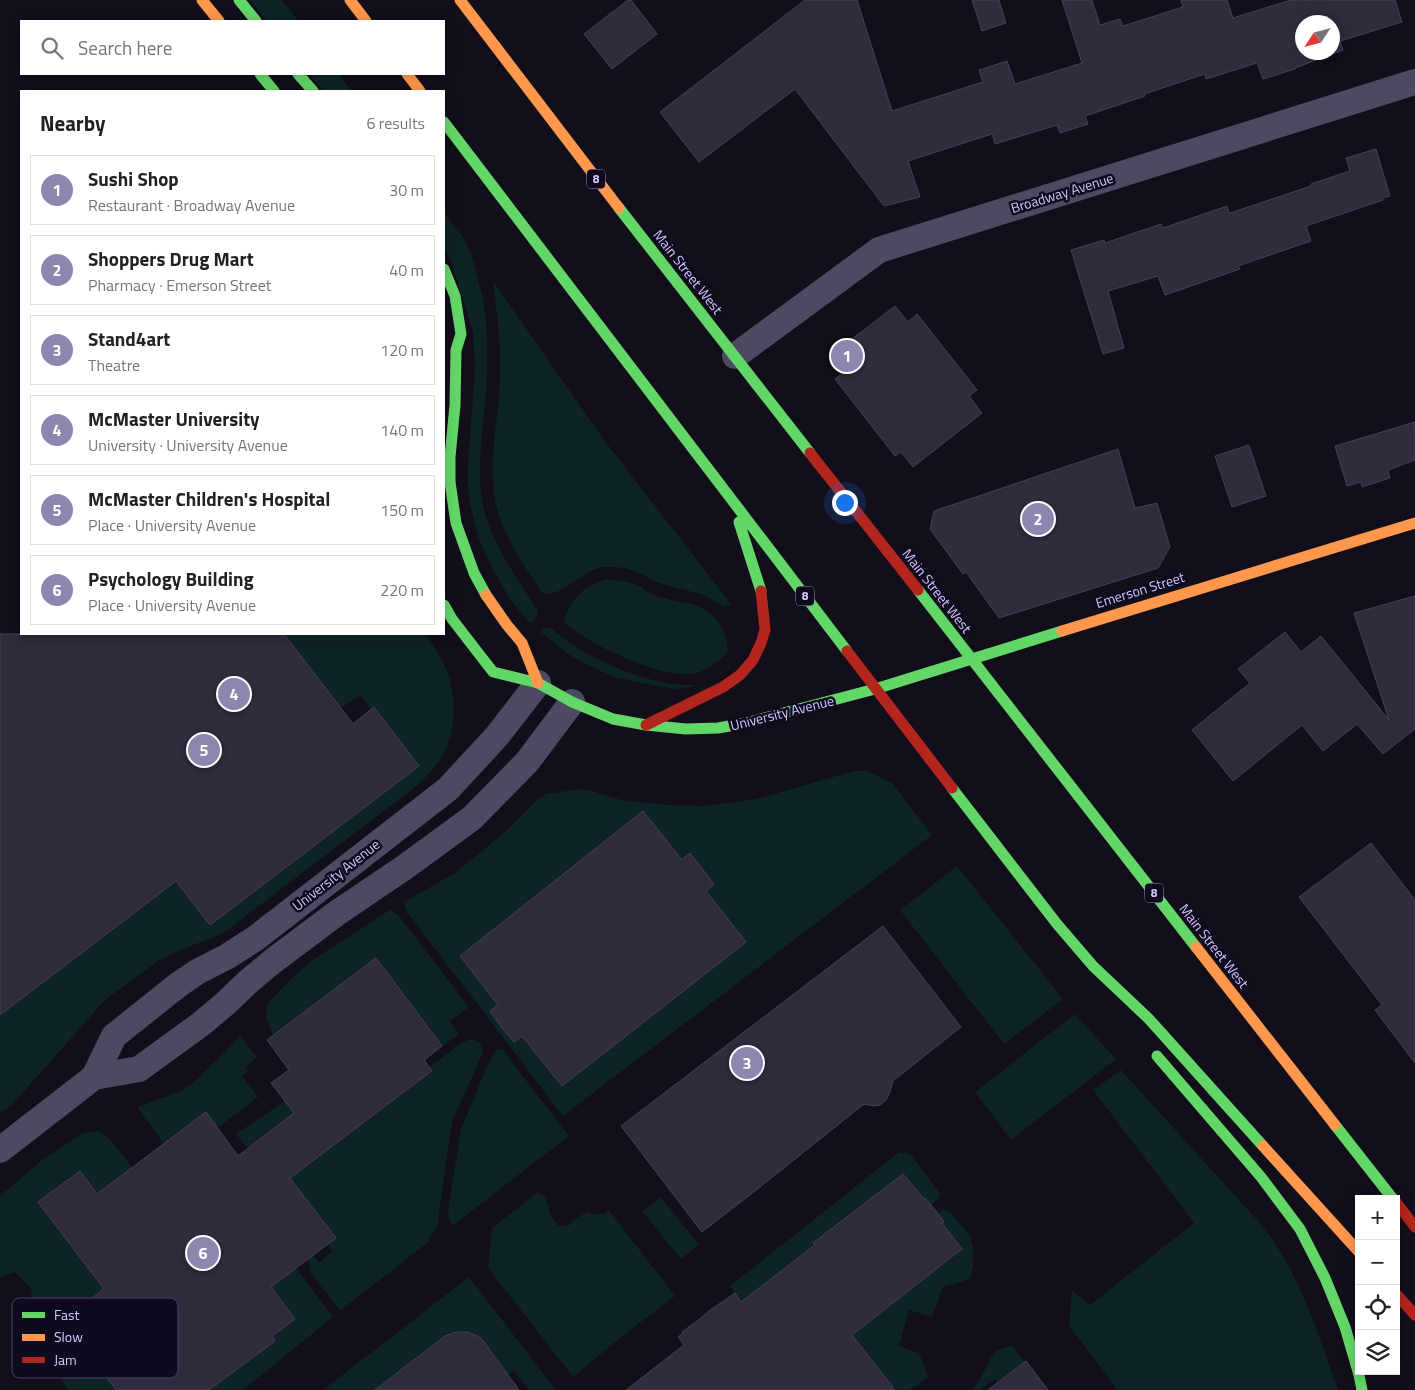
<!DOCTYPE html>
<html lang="en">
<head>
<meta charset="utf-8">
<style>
  body { margin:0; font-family:"Titillium Web",sans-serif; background:#f6f6f6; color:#222 }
  .controls { position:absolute; right:15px; bottom:15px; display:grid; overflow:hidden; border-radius:0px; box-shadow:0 2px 12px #0003 }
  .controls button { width:45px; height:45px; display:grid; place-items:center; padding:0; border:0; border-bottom:1px solid #e0e0e0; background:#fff; color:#222; font:25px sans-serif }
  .compass { position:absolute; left:1295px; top:15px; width:45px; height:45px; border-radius:50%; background:#fff; box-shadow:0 2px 12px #0003; rotate:234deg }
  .you { position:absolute; left:844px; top:502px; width:18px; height:18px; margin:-12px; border:4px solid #fff; border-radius:50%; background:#1a73e8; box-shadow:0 0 0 8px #1a73e833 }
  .badge { display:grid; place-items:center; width:32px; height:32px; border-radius:50%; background:#8f86af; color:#fff; font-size:16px; font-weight:700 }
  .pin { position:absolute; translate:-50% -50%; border:2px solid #fff; box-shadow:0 1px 5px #0006 }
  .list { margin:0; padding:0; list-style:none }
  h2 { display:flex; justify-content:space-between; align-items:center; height:65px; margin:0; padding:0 20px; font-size:21px }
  h2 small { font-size:16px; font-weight:400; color:#767676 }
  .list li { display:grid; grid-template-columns:32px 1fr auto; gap:15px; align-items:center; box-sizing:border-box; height:70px; margin:0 10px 10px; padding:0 10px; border:1px solid #e0e0e0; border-radius:0px }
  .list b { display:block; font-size:19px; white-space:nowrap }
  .list p { margin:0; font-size:16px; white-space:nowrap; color:#767676 }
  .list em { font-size:16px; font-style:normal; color:#767676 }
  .icon { flex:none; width:28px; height:28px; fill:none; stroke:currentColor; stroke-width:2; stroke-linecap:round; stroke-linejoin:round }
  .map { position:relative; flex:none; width:1415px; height:1390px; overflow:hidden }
  .search { position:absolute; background:#fff; box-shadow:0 2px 12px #0003; left:20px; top:20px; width:425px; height:55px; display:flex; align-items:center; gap:12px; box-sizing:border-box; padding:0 18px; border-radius:0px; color:#767676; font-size:19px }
  .panel { position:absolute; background:#fff; box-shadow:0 2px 12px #0003; left:20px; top:90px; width:425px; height:545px; border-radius:0px }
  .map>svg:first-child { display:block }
  .green { fill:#0e2326 }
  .building { fill:#302b3d; stroke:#473f58; fill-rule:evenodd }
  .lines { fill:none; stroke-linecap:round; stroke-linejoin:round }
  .street { stroke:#4d4963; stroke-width:26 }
  .fast { stroke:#63d668; stroke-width:11 }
  .slow { stroke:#ff974d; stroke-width:11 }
  .jam { stroke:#b3261e; stroke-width:11 }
  .labels { text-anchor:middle; stroke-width:5; stroke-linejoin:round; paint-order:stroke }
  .shield { fill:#100a1e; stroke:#988ebc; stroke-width:1 }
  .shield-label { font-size:12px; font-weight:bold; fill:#d3c7ff }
  .street-label { font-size:14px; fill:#d3c7ff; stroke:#100a1e }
  .key { fill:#100a1e; stroke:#4a4362; stroke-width:1 }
  .key-label { font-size:14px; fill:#d3c7ff }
</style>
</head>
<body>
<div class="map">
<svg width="1415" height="1390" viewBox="0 0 1415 1390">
  <rect width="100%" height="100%" fill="#120e1a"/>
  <path class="green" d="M250,0H282L298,21H267Z
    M309,74H339L352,91H323Z
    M444,212C451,223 463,235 468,247C473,257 475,269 478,279C480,288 483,297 484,305C489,340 488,377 484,412C482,440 477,471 482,500C489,541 516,576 538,611C538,617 535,620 531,624L520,612L509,597L491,566L479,539L470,505L468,486V466L475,368L473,332L450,258L444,247Z
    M493,281L604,440L731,604L724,607L704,595L655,582L640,573L625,568L613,567H602L593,570L559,591L548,594L542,593C525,566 505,540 497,509C486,466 499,420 500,376C501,345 497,313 493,281Z
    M607,579C619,580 630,582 641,587C645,590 649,593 654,595C679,605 706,599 721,626C726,635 728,642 728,652C719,661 709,670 696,673C665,681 587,644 564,622C569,600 585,584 607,579Z
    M547,627L551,628C580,656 651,687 692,685L694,686L678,689L662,687L617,678L585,664L568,654L541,632L544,628Z
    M284,634H426C433,646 444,661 448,674C456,697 456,726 446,749C440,763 429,774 418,785L222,934L178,951L158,961L105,1000L11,1106L0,1113V1015L176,881L210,925L419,766L375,707L371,709L360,695L341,708Z
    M854,771H868L893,784L932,835L563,1116L407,912L404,902L455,873L504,833L535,802L546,794L580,789L592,791L621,800L669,805L704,806L757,799Z
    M957,866L1063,999L1004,1044L900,910Z
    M390,910L398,915L469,1007L450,1021L459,1035L442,1046L273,1036L266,1018L267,1004L290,980L314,959Z
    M1075,1014L1116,1059L1011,1140L975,1092Z
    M240,1035L257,1057L246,1067L249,1071L242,1076L258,1097L217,1128L164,1144L137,1107L181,1091L194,1082L225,1052Z
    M473,1039L480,1043L483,1053L453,1119L449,1142L437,1228L429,1238L431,1240L340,1311L309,1271L311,1267L307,1260L313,1255L319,1263L332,1251L328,1244L336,1238L261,1139L248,1149L236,1134L285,1101L324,1153L432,1072L429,1068L462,1042Z
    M502,1049L569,1136L452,1226L449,1219L448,1210L461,1129L488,1064L496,1050Z
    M1121,1070L1259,1222C1265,1230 1272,1238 1277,1247C1304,1288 1319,1337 1336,1384L1338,1390H1118L1069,1326L1072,1291L1090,1305L1194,1223L1093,1090Z
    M97,1131L109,1138L133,1168L101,1199L79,1171L38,1202L104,1289L55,1326L58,1330L27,1334L18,1317L30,1304L32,1289L15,1272L5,1275L0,1279V1196L42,1160L83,1133Z
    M899,1152L910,1154L940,1193V1197L931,1205L925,1199H924L903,1174L814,1243L815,1245L741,1302L730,1286Z
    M538,1192L545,1197L551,1216L559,1226H568L578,1217L588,1212L592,1214H605L608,1209L675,1296L626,1333L573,1377L488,1268L492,1228Z
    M661,1197L699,1245L681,1259L642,1211Z
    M944,1209L950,1212L970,1236L973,1247V1266L970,1279L943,1287L932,1317L909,1310L899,1346L919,1353L928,1377L910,1390H895L852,1335L962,1250L942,1223L944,1222L938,1214Z
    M296,1268L333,1317L243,1390H210L219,1383L211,1373L275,1341L272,1336L295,1319L271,1287Z
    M469,1277L556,1390H529L514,1371L508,1375C495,1358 481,1328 456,1332C453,1332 448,1335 445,1336L375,1390H323Z
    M1013,1346L1025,1362L997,1383L995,1379L980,1390H972C975,1386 979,1381 981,1377C993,1358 988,1350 1013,1346Z
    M93,1360L116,1390H69L61,1380L83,1363L85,1366Z"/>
  <path class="building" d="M628,0H631L657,34L612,69L584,34Z
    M805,0H857L892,111L983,82L979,70L1007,61L1015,84L1082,63L1062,0H1092L1100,25L1120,19L1123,26L1183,7L1181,0H1227L1233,18L1291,0H1395L1402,22L1340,41L1343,50L1295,68V69L1263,79L1257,63L1206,79L1205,74L1144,94L1145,96L1085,116L1088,124L1060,133L1057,125L995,144L992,134L908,161L920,197L884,206L795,89L699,162L660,112ZM1302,22H1332V52H1302Z
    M972,0H999L1006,23L982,31Z
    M1376,149L1390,196L1382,198L1383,200L1306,226L1311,241L1238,266L1240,269L1165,295L1158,276L1108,291L1124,348L1103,354L1071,250L1104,240L1105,243L1161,224L1163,228L1227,206L1229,213L1233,212L1311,186V184L1350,171L1346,158Z
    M895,306L908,322L917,314L977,390L969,396L982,413L913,467L901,452L895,456L835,379L843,373L830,356Z
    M1415,422V460L1388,470L1390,478L1362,487L1361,482L1347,486L1335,446Z
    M1249,445L1266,496L1232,507L1215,456Z
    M1118,449L1135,508L1157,503L1170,547L1158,568L999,618L966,572L963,574L930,529L934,511Z
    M1415,596V729L1383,754L1357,724L1323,751L1302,725L1233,781L1192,730L1250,683L1238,669L1285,632L1301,652L1321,636L1389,720L1354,613Z
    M0,634H284L353,724L374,707L419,766L210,925L176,881L0,1015Z
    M643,811L682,860L690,853L714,884L706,891L746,942L562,1086L522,1036L514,1042L502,1028L490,1011L498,1005L460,956Z
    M1371,843L1415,900V1063L1375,1010L1382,1005L1299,897Z
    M883,926L961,1027L893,1081L890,1092L886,1100L880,1105L874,1106L864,1104L760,1187L702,1232L621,1126Z
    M376,958L442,1046L424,1060L432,1071L290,1178L336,1238L271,1287L295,1319L272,1336L275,1341L209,1390H116L93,1360L85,1366L56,1326L104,1289L38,1202L80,1171L97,1194L206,1112L238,1156L294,1113L271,1083L289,1070L267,1040Z
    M903,1174L924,1199L925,1198L936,1211L944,1222L942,1223L962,1249L852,1335L895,1390H626L684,1345L678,1337L683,1333L682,1332L701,1318L709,1311L735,1293L741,1302L815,1245L813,1243Z
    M456,1332H468L481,1338L519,1390H375L445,1336Z
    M1026,1361L1048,1390H988Z"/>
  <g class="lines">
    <path class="street" d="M735,356L879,250L1415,82
      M94,1077L139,1069L201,1024L226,1003L249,981L273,961L337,913L405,867L472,818L527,762L572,702
      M0,1150L94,1077L114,1036L178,985L197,972L228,956L256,938L448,789L497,736L538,683"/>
    <path class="fast" d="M239,0L256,21
      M260,74L274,91
      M298,74L313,91
      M444,122L847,651
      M619,208L810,453
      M444,269L455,296L461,334L456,350L455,405L450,457V482L456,523L474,573L486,595
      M739,522L761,591
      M918,590L1196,947
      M444,605L452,619L493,672L538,683L572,702L613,719L646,725L686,729L718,728L746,723L875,689L1062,631
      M952,788L1057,924L1093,966L1149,1019L1263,1146
      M1157,1056L1261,1177L1300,1229L1325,1278L1345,1327L1359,1375L1362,1390
      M1335,1125L1393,1199"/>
    <path class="slow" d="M202,0L219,21
      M350,0L366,21
      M460,0L619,208
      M407,74L420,91
      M486,595L507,625L522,643L538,683
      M1062,631L1415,523
      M1196,947L1335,1125
      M1263,1146L1359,1252"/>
    <path class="jam" d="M810,453L918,590
      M847,651L952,788
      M646,725L723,687L740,675L753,660L761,643L765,630L761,591
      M1396,1202L1415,1227
      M1396,1294L1415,1315"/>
  </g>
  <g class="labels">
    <g class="shield">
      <rect x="587" y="169.5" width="18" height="19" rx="4"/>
      <rect x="796" y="586.5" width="18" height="19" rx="4"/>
      <rect x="1145" y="883.5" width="18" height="19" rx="4"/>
    </g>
    <g class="shield-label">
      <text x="596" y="183">8</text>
      <text x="805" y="600">8</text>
      <text x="1154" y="897">8</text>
    </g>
    <g class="street-label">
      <text transform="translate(1062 193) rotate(-17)" y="5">Broadway Avenue</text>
      <text transform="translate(688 272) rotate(52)" y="5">Main Street West</text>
      <text transform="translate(1140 590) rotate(-17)" y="5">Emerson Street</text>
      <text transform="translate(937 591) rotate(52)" y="5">Main Street West</text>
      <text transform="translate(782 713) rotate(-14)" y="5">University Avenue</text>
      <text transform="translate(336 875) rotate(-38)" y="5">University Avenue</text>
      <text transform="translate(1214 946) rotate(52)" y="5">Main Street West</text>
    </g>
  </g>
  <rect x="12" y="1298" width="166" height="80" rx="8" class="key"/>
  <rect x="22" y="1312" width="23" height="6" fill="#63d668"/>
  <rect x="22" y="1334" width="23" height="7" fill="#ff974d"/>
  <rect x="22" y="1357" width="23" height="6" fill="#b3261e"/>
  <g class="key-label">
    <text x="54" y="1320">Fast</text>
    <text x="54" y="1342">Slow</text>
    <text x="54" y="1365">Jam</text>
  </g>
</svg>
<div class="controls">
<button>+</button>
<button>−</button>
<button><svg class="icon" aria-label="locate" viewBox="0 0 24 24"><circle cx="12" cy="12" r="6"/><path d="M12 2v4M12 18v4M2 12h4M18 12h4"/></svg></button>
<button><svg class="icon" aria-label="layers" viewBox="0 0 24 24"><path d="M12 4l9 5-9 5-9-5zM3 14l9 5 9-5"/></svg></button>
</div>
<svg class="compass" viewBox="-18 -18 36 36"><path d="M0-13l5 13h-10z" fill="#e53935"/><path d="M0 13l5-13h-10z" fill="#767676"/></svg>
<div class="you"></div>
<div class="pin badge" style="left:847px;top:356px">1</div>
<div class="pin badge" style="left:1038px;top:519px">2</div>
<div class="pin badge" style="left:747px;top:1063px">3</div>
<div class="pin badge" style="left:234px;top:694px">4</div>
<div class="pin badge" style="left:204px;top:750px">5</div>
<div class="pin badge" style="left:203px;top:1253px">6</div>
<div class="search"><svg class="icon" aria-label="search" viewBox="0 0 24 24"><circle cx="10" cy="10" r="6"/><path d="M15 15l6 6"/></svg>Search here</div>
<section class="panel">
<h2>Nearby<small>6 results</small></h2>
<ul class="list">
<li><span class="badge">1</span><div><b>Sushi Shop</b><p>Restaurant · Broadway Avenue</p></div><em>30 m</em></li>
<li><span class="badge">2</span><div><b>Shoppers Drug Mart</b><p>Pharmacy · Emerson Street</p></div><em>40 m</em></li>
<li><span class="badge">3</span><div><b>Stand4art</b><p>Theatre</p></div><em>120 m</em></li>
<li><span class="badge">4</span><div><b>McMaster University</b><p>University · University Avenue</p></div><em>140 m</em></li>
<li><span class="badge">5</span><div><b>McMaster Children's Hospital</b><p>Place · University Avenue</p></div><em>150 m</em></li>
<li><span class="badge">6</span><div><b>Psychology Building</b><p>Place · University Avenue</p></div><em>220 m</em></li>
</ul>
</section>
</div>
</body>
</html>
